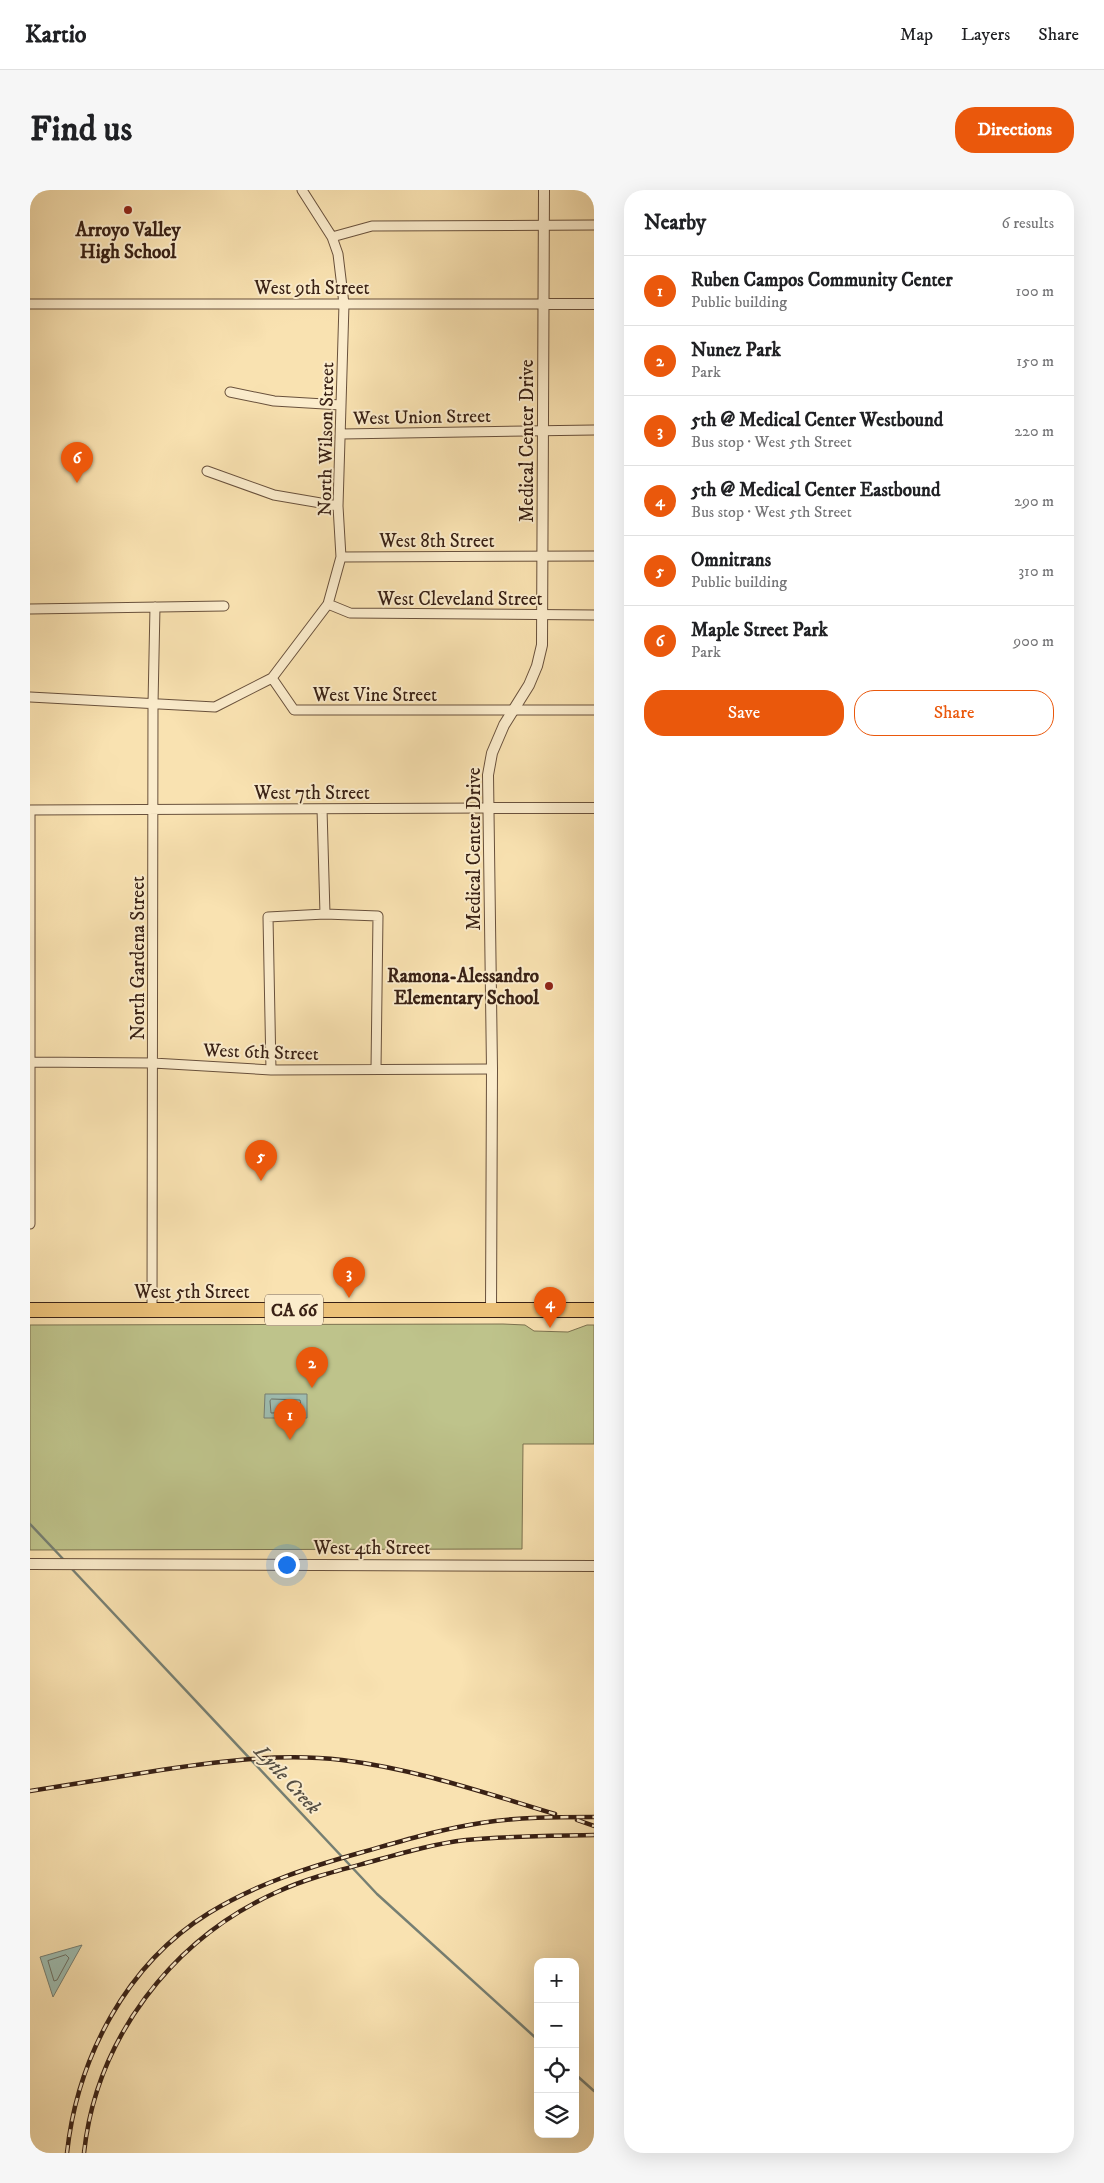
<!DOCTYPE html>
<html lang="en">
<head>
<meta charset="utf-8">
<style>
  body { margin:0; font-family:"IM FELL DW Pica",serif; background:#f6f6f6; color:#202124 }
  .controls { position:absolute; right:15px; bottom:15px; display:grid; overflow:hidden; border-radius:10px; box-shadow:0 5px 20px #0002 }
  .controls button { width:45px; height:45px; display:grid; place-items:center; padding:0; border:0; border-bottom:1px solid #e0e0e0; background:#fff; color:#202124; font:25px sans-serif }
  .you { position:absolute; left:256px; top:1374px; width:18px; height:18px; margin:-12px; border:4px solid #fff; border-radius:50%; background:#1a73e8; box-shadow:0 0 0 8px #1a73e833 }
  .badge { display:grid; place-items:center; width:32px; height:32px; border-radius:50%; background:#ea580c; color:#fff; font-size:16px; font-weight:700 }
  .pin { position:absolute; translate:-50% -41px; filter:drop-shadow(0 1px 2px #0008) }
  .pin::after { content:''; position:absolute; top:26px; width:18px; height:15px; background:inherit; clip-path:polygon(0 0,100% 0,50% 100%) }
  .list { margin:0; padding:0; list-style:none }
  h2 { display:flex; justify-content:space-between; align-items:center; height:65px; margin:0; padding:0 20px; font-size:21px }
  h2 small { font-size:16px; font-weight:400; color:#757577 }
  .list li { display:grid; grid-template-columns:32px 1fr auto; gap:15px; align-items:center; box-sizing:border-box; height:70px; padding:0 20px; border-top:1px solid #e0e0e0 }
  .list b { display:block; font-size:19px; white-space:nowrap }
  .list p { margin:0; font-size:16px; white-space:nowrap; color:#757577 }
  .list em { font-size:16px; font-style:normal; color:#757577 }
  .actions { display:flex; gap:10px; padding:15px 20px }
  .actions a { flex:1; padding:11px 0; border:1px solid #ea580c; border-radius:20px; text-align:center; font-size:18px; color:#ea580c }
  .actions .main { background:#ea580c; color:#fff }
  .icon { flex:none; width:28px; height:28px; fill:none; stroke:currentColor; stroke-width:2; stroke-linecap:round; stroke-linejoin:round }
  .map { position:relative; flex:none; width:564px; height:1963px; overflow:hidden; border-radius:20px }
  header { display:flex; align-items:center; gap:30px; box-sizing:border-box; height:70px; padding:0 25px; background:#fff; border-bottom:1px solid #e0e0e0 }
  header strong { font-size:24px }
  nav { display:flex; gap:28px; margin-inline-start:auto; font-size:18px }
  .intro { display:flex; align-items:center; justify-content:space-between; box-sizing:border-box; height:120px; padding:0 30px }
  h1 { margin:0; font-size:35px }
  .button { padding:12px 22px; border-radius:20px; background:#ea580c; color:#fff; font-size:18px; font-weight:700 }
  main { display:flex; gap:30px; padding:0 30px }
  aside { flex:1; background:#fff; border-radius:20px; box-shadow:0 5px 20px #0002 }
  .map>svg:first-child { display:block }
  .green { fill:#bec38b; stroke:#7c7250 }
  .water { fill:#9ebdb1; stroke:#767f73 }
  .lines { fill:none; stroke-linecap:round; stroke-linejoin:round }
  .shore { stroke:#6c6f63; stroke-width:1 }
  .stream { stroke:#767f73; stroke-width:2.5 }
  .minor-casing { stroke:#69513c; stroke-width:11 }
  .tertiary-casing { stroke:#69513c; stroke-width:12 }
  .primary-casing { stroke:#392115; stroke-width:16 }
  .minor { stroke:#fbeccc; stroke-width:9 }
  .tertiary { stroke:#fbeccc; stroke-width:10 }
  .primary { stroke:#ecc178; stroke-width:14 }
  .rail-casing { stroke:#392115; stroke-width:4.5 }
  .rail { stroke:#fbeccc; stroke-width:2.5; stroke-dasharray:8; stroke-linecap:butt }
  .poi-dot { fill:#8f2418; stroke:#fbeccc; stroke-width:2 }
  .labels { text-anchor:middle; stroke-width:4; stroke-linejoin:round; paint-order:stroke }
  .shield { fill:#fbeccc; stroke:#735e4c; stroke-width:1 }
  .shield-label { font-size:18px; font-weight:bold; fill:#392115 }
  .poi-label { font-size:19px; font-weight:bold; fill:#392115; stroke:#fbeccc }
  .street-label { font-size:19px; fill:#392115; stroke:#fbeccc }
  .water-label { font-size:20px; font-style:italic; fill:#575044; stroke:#fbeccc }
</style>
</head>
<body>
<header>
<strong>Kartio</strong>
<nav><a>Map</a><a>Layers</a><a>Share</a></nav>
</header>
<div class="intro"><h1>Find us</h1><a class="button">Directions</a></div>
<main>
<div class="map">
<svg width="564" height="1963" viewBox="0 0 564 1963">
  <rect width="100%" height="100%" fill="#f9e2b1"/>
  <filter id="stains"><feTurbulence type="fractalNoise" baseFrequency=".004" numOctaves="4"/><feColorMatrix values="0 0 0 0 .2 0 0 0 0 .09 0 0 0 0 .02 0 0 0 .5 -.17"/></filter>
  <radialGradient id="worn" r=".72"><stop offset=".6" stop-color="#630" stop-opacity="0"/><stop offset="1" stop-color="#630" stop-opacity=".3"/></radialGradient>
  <path class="green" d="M473,1134L495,1135L504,1141L538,1142L557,1135H564V1254H493L492,1359L0,1360V1135Z"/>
  <path class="water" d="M235,1204H277V1228H234Z
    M52,1755L23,1807L10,1767Z"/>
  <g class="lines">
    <path class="shore" d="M242,1209L270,1210L272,1222L241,1223L240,1211Z
      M36,1765L39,1768L27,1790L24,1791L18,1771Z"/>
    <path class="stream" d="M0,1334L35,1371
      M40,1377L347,1704L508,1850
      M545,1884L564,1901"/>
    <defs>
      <path id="minor" d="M302,47L342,36L564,35
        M0,114H514
        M200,202L244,211L311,215
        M311,244L564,240
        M177,281L244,305L308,316
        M311,367L564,366
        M298,414L320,423L564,425
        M0,419L194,416
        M242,488L264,520H564
        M0,507L185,517L242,488L298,414L311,367L308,316L314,114L308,64L302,47L272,0
        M292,619L295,724
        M0,872L123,873L241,880L462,879
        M241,880L238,727L295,724L348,726L346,879
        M0,1034V620L459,618
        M122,1120L123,514L125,417"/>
      <path id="tertiary" d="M514,114H564
        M459,618H564
        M461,1120L462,879L458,585L462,563L474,535L499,495L507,476L512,455L514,0
        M0,1374L564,1376"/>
      <path id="primary" d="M0,1120H564"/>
    </defs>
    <use href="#minor" class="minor-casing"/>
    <use href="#tertiary" class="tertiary-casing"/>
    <use href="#primary" class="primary-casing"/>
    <use href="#minor" class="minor"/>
    <use href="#tertiary" class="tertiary"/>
    <use href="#primary" class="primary"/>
    <defs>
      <path id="rail" d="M0,1601C44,1594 87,1587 131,1580C191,1571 252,1563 312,1570C386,1579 455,1603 525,1624
        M547,1630L564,1636
        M37,1963C47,1869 96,1774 179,1723C226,1694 279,1677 333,1662C372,1651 411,1639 451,1633C488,1627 526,1627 564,1627
        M54,1963C66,1849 142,1749 247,1702C275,1689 306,1681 336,1673C369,1664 402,1654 436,1650C478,1646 521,1646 564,1645"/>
    </defs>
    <use href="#rail" class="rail-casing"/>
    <use href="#rail" class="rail"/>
  </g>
  <g class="poi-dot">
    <circle cx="98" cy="20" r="5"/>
    <circle cx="519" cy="796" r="5"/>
  </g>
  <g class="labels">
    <rect class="shield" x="235" y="1104.5" width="58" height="31" rx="4"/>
    <g class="shield-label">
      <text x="264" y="1126">CA 66</text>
    </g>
    <g class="poi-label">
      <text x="98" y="46">Arroyo Valley<tspan x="98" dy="22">High School</tspan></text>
      <text x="509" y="792" text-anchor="end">Ramona-Alessandro<tspan x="509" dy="22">Elementary School</tspan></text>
    </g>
    <g class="street-label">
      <text x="282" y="104">West 9th Street</text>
      <text transform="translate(392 226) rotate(-1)" y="7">West Union Street</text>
      <text transform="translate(295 249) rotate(-89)" y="7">North Wilson Street</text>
      <text transform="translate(496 251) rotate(-90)" y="7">Medical Center Drive</text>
      <text x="407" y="357">West 8th Street</text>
      <text x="430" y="415">West Cleveland Street</text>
      <text x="345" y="511">West Vine Street</text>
      <text x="282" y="609">West 7th Street</text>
      <text transform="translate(443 659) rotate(-90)" y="7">Medical Center Drive</text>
      <text transform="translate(107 768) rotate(-90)" y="7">North Gardena Street</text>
      <text transform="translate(231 861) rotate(2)" y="7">West 6th Street</text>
      <text x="162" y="1108">West 5th Street</text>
      <text x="342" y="1364">West 4th Street</text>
    </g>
    <g class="water-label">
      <text transform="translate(258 1589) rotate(47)" y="7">Lytle Creek</text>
    </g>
  </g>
  <rect width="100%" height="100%" filter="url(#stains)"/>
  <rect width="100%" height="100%" fill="url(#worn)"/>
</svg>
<div class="controls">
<button>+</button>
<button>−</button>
<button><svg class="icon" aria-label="locate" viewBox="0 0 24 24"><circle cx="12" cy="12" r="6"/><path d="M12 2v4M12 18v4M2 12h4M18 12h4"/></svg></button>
<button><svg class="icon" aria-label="layers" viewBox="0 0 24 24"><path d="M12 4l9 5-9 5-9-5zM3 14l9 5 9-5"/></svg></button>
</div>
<div class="you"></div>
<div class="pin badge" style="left:260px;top:1250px">1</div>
<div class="pin badge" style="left:282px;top:1198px">2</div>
<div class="pin badge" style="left:319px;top:1108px">3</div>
<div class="pin badge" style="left:520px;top:1138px">4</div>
<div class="pin badge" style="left:231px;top:991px">5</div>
<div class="pin badge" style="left:47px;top:293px">6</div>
</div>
<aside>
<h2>Nearby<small>6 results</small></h2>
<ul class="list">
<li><span class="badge">1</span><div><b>Ruben Campos Community Center</b><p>Public building</p></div><em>100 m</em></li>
<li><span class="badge">2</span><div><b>Nunez Park</b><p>Park</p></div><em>150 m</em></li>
<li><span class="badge">3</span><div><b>5th @ Medical Center Westbound</b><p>Bus stop · West 5th Street</p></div><em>220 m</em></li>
<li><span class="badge">4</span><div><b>5th @ Medical Center Eastbound</b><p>Bus stop · West 5th Street</p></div><em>290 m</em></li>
<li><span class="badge">5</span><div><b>Omnitrans</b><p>Public building</p></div><em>310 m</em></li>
<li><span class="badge">6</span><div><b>Maple Street Park</b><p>Park</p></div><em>900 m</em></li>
</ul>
<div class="actions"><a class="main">Save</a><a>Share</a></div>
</aside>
</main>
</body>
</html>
